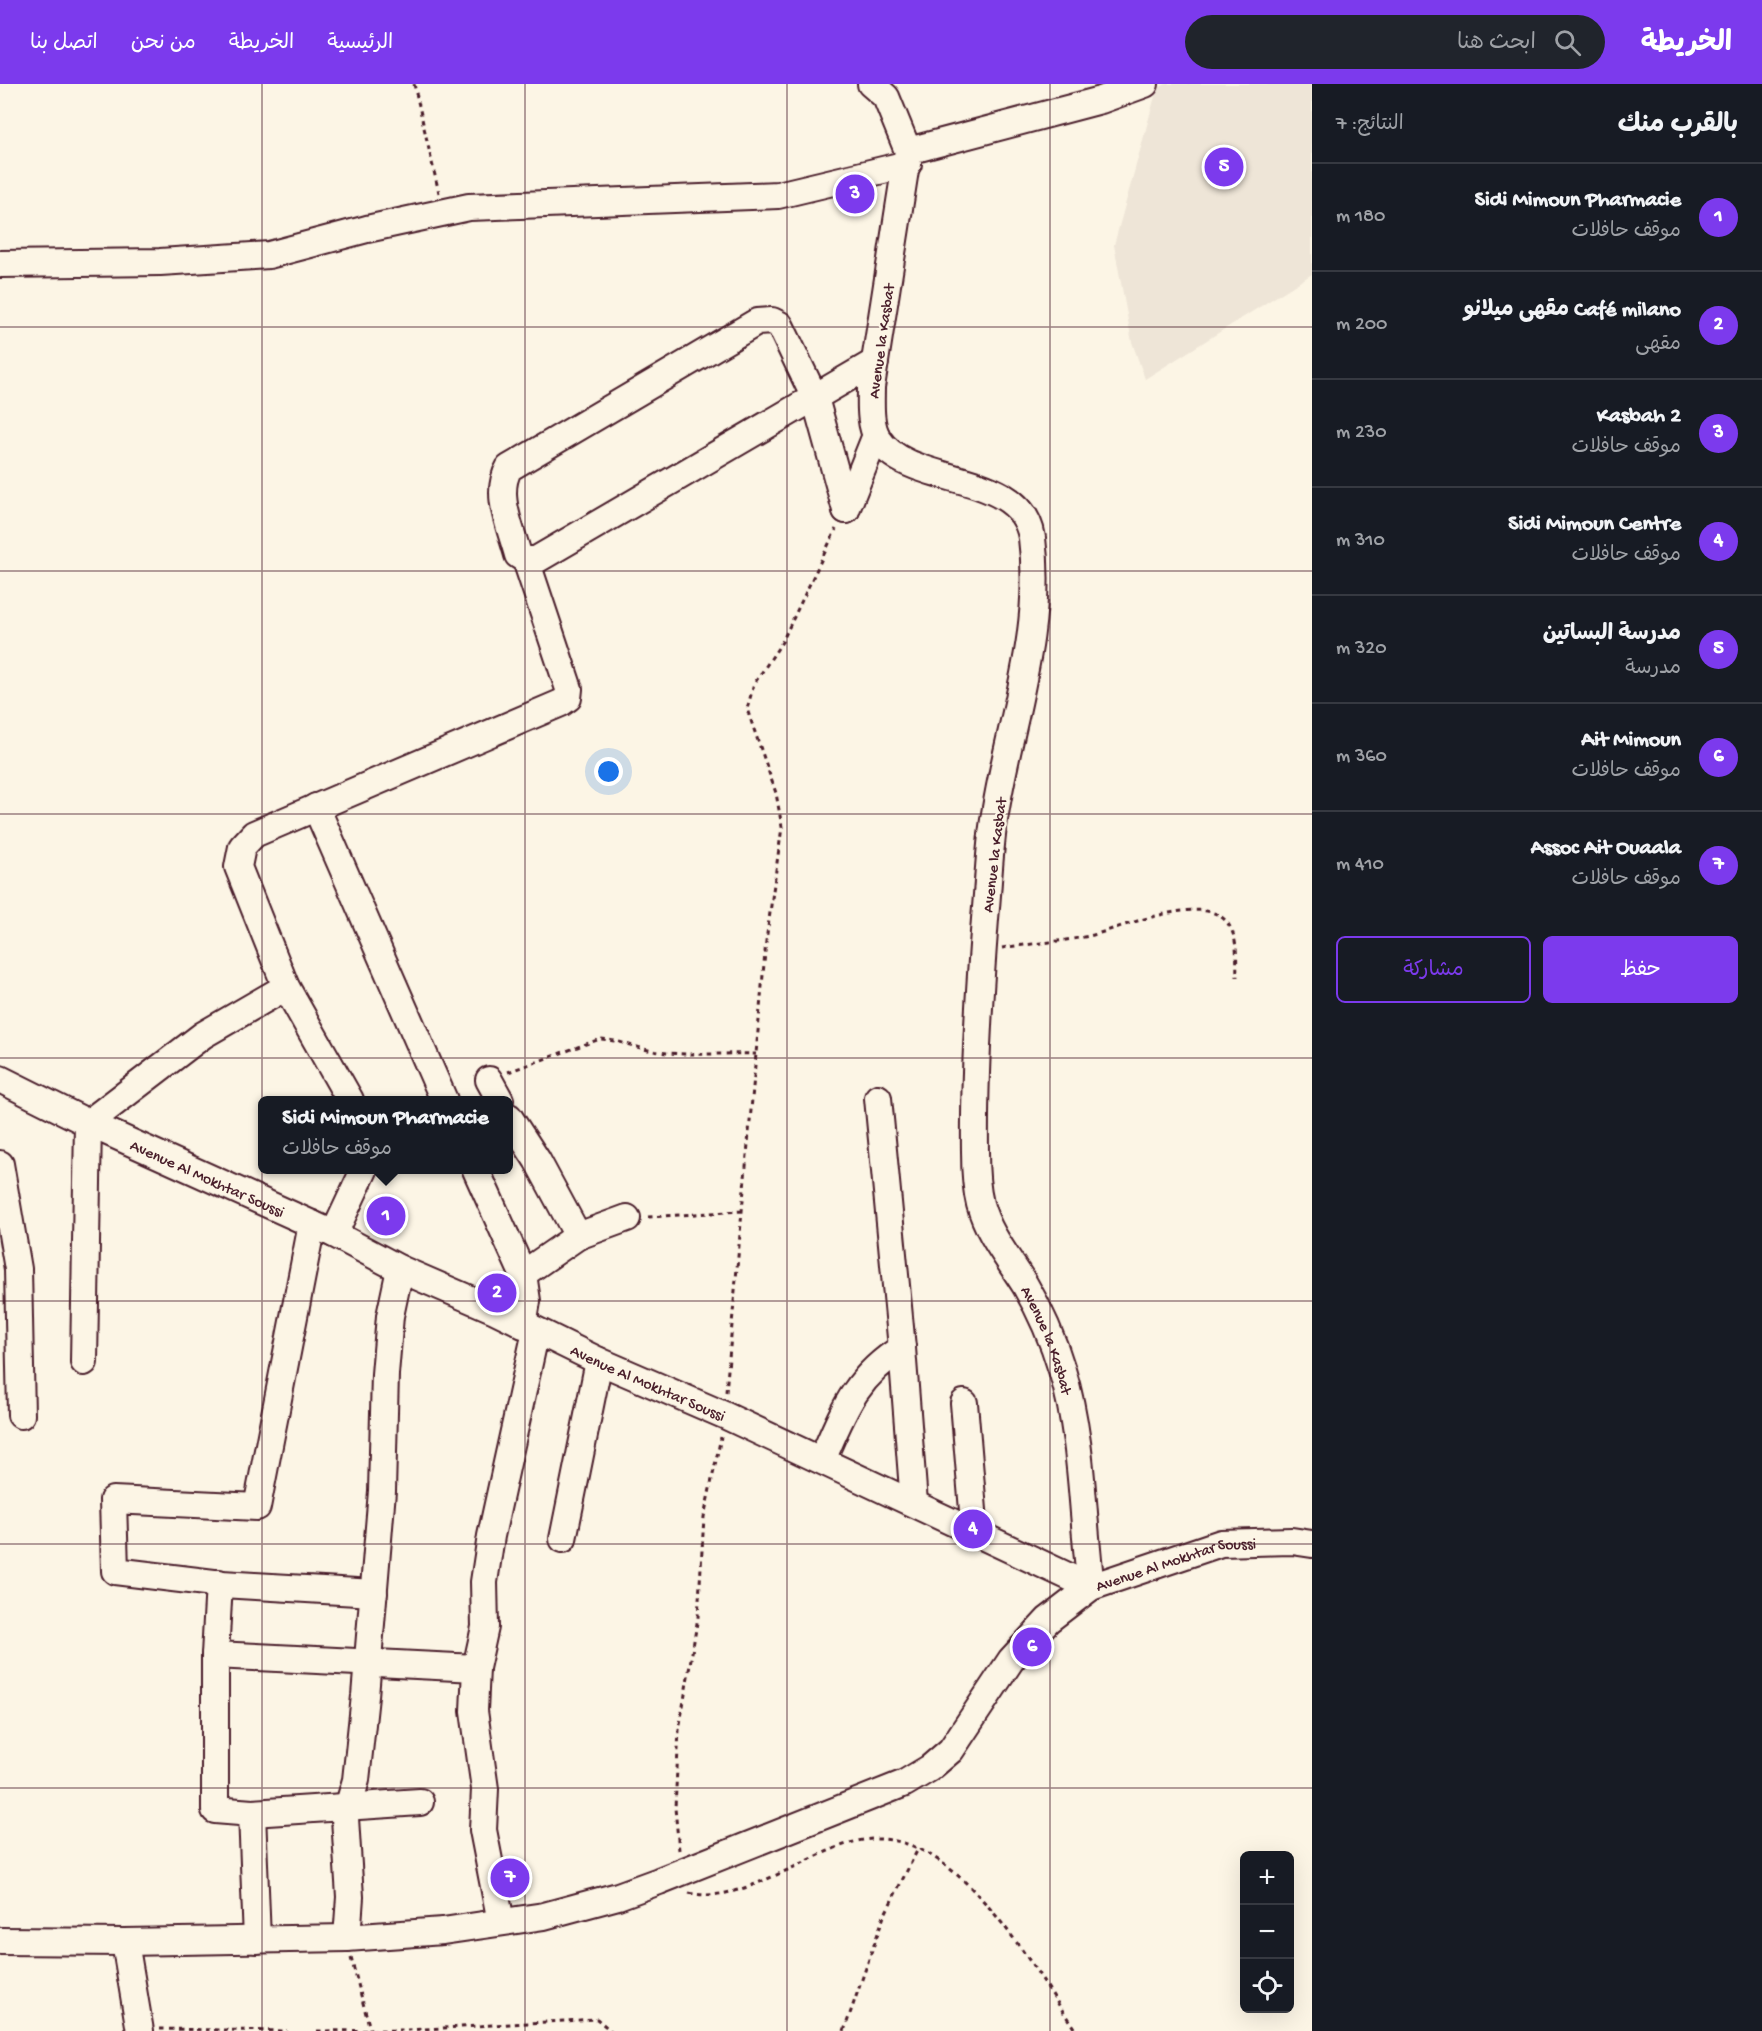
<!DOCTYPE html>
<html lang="ar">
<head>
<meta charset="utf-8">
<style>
  body { margin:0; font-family:"Gochi Hand","Playpen Sans Arabic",sans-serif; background:#20242c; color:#f1f3f6; direction:rtl }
  .controls { position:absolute; right:18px; bottom:18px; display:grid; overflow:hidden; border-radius:9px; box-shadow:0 6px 24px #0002 }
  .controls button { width:54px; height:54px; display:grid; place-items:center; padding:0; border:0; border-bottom:2px solid #363941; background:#171b24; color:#f1f3f6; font:30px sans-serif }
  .you { position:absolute; left:609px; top:688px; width:21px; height:21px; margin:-15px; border:4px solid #fff; border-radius:50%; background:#1a73e8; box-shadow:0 0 0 9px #1a73e833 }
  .badge { display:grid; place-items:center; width:39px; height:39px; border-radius:50%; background:#7c3aed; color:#fff; font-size:20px; font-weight:700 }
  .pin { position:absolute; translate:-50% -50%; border:3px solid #fff; box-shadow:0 2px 6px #0006 }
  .popup { position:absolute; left:258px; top:1012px; width:255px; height:78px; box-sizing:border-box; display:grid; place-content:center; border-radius:9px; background:#171b24; filter:drop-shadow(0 2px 4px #0005); font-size:20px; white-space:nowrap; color:#9ea1a6 }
  .popup b { font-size:22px; color:#f1f3f6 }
  .popup::after { content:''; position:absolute; left:50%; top:100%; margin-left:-12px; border:12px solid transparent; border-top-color:#171b24 }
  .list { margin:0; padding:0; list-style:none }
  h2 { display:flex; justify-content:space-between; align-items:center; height:78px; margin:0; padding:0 24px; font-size:26px }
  h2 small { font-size:20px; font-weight:400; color:#9ea1a6 }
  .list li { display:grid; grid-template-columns:39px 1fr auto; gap:18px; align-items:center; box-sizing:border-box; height:108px; padding:0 24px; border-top:2px solid #363941 }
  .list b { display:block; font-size:22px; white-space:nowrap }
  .list p { margin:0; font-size:20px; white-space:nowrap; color:#9ea1a6 }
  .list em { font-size:20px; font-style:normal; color:#9ea1a6 }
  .actions { display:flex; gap:12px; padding:18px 24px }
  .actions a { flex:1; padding:14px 0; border:2px solid #7c3aed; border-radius:9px; text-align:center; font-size:21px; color:#7c3aed }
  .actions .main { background:#7c3aed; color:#fff }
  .icon { flex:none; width:33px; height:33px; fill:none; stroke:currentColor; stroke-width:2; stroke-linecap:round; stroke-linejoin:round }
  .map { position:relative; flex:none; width:1312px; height:1947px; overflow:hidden; direction:ltr }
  header { display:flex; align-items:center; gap:36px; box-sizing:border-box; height:84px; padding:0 30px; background:#7c3aed; color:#fff }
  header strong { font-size:28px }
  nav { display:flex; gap:33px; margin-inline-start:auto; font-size:21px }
  .search { width:420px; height:54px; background:#20242c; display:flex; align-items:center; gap:15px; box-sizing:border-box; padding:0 21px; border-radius:33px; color:#9ea1a6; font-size:22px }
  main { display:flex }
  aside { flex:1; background:#171b24 }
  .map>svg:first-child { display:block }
  .built { fill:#eee5d7 }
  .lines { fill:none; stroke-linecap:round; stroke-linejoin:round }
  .minor-casing { stroke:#4a1f2b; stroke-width:30 }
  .path { stroke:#4a1f2b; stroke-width:3; stroke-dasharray:4.5 4.5; stroke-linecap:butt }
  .minor { stroke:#fcf5e5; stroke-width:26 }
  .grid { fill:none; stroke:#4a1f2b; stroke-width:1.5; stroke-opacity:0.55 }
  .labels { text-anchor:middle; stroke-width:4.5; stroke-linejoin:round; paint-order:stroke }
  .street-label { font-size:16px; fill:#4a1f2b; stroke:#fcf5e5 }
</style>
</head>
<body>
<header>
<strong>الخريطة</strong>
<div class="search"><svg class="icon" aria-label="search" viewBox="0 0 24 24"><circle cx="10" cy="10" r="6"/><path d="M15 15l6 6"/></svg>ابحث هنا</div>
<nav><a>الرئيسية</a><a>الخريطة</a><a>من نحن</a><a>اتصل بنا</a></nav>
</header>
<main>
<aside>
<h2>بالقرب منك<small>النتائج: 7</small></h2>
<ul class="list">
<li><span class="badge">1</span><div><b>Sidi Mimoun Pharmacie</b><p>موقف حافلات</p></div><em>180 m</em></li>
<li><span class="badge">2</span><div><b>Café milano مقهى ميلانو</b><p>مقهى</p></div><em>200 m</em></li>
<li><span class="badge">3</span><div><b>Kasbah 2</b><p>موقف حافلات</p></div><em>230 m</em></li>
<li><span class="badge">4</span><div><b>Sidi Mimoun Centre</b><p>موقف حافلات</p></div><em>310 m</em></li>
<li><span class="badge">5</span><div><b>مدرسة البساتين</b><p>مدرسة</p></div><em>320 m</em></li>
<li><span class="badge">6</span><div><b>Ait Mimoun</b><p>موقف حافلات</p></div><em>360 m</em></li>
<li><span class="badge">7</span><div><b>Assoc Ait Ouaala</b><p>موقف حافلات</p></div><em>410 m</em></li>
</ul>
<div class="actions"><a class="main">حفظ</a><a>مشاركة</a></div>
</aside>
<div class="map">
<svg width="1312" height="1947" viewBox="0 0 1312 1947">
  <rect width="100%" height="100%" fill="#fcf5e5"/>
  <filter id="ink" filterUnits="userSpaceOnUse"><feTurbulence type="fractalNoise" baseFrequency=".0167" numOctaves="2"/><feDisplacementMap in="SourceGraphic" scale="12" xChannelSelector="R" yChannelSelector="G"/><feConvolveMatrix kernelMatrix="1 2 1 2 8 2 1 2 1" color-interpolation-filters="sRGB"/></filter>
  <g filter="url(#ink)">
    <path class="built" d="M1166,0H1312V190L1145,295L1132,258L1114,161L1157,5Z"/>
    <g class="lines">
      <defs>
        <g id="minor">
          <path id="s1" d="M871,0L886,13L908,67L871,303C871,319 869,340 878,355C909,404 1022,384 1032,454C1045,553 1006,647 993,743C989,773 988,804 985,835C979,912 974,990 975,1067C975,1084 976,1104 980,1120C988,1150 1009,1175 1025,1201C1041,1228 1053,1256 1062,1286C1083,1355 1082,1432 1091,1503"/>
          <path d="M908,67L1101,16L1145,0"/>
          <path d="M0,180L160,178L269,171L367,145L469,123L778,111L908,80"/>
          <path d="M846,426L815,314L780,241L772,237L757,238L509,384C494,410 511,444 518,471L526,476H536L875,278"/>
          <path d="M846,426L876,351"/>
          <path d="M316,723L444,1016"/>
          <path id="s2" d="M0,995L88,1039L334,1150L400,1185L495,1226L599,1277L724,1331L1091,1503"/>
          <path d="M489,996L500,1016"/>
          <path d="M878,1014L902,1264L914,1419"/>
          <path d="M350,1016L286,903L238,783L242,763L254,750L561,619L568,614L569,605L526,476"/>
          <path d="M509,1033L537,1076L578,1152"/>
          <path d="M0,1080L18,1185L21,1331"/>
          <path d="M476,1086L523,1190L527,1217L523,1241"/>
          <path d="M312,1140L257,1423L113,1416L115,1487L222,1500L374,1509"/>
          <path d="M334,1150L364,1086"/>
          <path d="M523,1190L578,1152L627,1134"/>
          <path d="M84,1278L88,1039L203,951L286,903"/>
          <path d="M964,1319L975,1450"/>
          <path d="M822,1376C843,1328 855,1293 902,1264"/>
          <path d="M563,1455L599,1277"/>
          <path d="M219,1499L215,1571V1726L252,1729L420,1718"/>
          <path d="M215,1571L476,1584"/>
          <path d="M252,1729L257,1856"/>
          <path d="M501,1838L483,1746L485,1705L474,1627L476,1584L485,1543L484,1498L491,1452L536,1247"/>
          <path d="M347,1854L350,1813L345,1734L356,1696L365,1612L382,1407L385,1290L390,1232L400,1185"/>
          <path id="s3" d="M0,1857L125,1858L347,1854L443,1847L544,1832L618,1812L659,1797L905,1699L930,1684L951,1666L1011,1576L1048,1536L1091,1503L1221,1459L1292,1457L1312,1460"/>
          <path d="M125,1858L140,1947"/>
        </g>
      </defs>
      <use href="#minor" class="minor-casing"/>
      <path class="path" d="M414,0L439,109
        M1002,864C1032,859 1064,858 1093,851C1123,843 1200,810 1225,836C1239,851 1236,874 1237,893
        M508,988L600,955C620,956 638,965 659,968C690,972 724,969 756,970
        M648,1133L742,1127
        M726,1308L766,857L782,743L776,709L747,625L754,600L782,558L836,445
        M679,1766L675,1724L679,1646L698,1533L704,1433L721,1353
        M689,1809C725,1817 760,1798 792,1784C818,1772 849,1754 878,1755C962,1755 1034,1885 1076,1947
        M351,1874L370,1945
        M160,1945L287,1947
        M317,1947L408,1946L597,1935L611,1947
        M844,1947L884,1832L918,1765"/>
      <use href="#minor" class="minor"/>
    </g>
  </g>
  <path class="grid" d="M262,0V1947M525,0V1947M787,0V1947M1050,0V1947M0,243H1312M0,487H1312M0,730H1312M0,974H1312M0,1217H1312M0,1460H1312M0,1704H1312"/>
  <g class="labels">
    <g class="street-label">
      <text transform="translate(880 257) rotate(-82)" y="6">Avenue la Kasbat</text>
      <text transform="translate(993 771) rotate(-83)" y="6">Avenue la Kasbat</text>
      <text dy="6" stroke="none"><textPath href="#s2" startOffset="230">Avenue Al Mokhtar Soussi</textPath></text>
      <text dy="6" stroke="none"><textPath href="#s1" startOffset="1386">Avenue la Kasbat</textPath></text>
      <text dy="6" stroke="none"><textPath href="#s2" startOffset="716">Avenue Al Mokhtar Soussi</textPath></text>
      <text dy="6" stroke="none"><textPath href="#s3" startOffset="1293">Avenue Al Mokhtar Soussi</textPath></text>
    </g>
  </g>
</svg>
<div class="controls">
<button>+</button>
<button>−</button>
<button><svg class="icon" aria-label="locate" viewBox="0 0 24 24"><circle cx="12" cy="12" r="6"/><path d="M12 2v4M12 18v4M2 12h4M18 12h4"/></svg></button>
</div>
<div class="you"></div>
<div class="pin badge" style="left:386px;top:1132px">1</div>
<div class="popup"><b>Sidi Mimoun Pharmacie</b>موقف حافلات</div>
<div class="pin badge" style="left:497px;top:1209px">2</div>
<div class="pin badge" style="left:855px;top:110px">3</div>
<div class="pin badge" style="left:973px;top:1445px">4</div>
<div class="pin badge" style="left:1224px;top:83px">5</div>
<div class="pin badge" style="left:1032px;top:1563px">6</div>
<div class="pin badge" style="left:510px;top:1794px">7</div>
</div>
</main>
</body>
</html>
